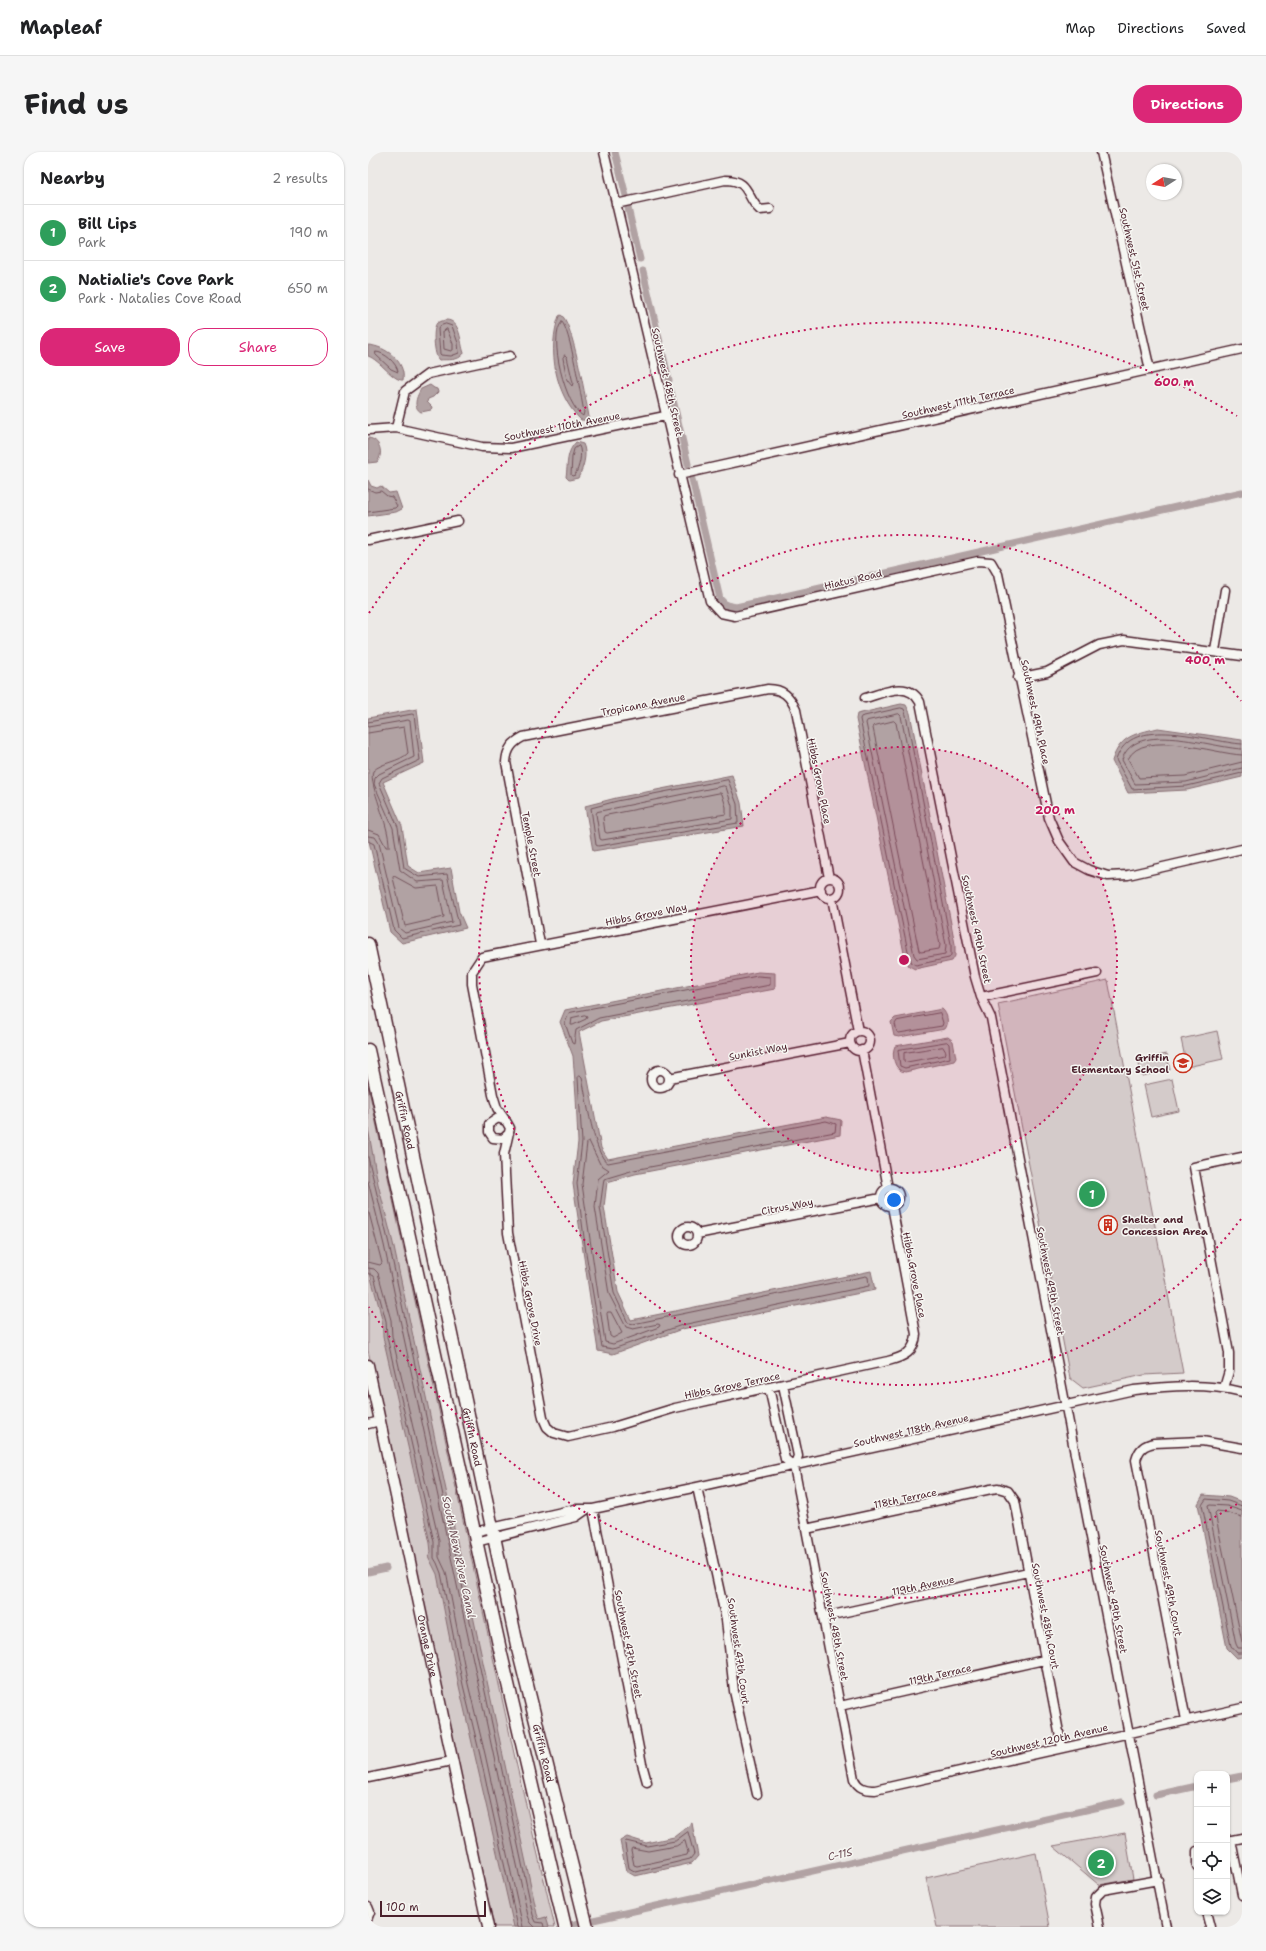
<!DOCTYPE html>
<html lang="en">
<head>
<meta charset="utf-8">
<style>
  body { margin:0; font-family:"Shantell Sans",sans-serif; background:#f6f6f6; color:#202124 }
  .controls { position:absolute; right:12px; bottom:12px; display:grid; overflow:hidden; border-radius:8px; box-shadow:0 1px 3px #0004 }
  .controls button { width:36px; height:36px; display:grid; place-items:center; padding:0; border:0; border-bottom:1px solid #e0e0e0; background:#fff; color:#202124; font:20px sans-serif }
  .compass { position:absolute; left:778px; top:12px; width:36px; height:36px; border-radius:50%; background:#fff; box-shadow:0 1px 3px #0004; rotate:259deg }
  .scale { position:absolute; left:12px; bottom:10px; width:106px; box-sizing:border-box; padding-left:4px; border:2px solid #4a1f2b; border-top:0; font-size:11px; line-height:14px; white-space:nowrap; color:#4a1f2b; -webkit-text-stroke:3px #f6f6f2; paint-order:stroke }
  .you { position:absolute; left:526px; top:1048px; width:14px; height:14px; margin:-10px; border:3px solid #fff; border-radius:50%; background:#1a73e8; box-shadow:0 0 0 6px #1a73e833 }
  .badge { display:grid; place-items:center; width:26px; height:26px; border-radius:50%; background:#db2777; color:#fff; font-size:13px; font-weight:700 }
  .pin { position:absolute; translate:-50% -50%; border:2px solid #fff; box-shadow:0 1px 4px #0006 }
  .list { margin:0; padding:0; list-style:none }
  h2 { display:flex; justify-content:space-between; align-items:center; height:52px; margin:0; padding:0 16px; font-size:17px }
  h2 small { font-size:13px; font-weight:400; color:#757577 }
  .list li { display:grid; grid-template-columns:26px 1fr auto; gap:12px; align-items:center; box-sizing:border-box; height:56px; padding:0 16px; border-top:1px solid #e0e0e0 }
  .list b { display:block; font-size:15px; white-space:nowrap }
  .list p { margin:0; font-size:13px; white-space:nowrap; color:#757577 }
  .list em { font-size:13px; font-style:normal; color:#757577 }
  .actions { display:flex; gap:8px; padding:12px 16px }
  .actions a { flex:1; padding:9px 0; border:1px solid #db2777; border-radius:16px; text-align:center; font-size:14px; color:#db2777 }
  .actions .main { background:#db2777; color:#fff }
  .icon { flex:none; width:22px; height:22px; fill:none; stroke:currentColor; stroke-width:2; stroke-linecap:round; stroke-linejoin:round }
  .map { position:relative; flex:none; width:874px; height:1775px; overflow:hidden; border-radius:16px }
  header { display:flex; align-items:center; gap:24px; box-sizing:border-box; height:56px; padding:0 20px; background:#fff; border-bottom:1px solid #e0e0e0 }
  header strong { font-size:19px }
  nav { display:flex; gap:22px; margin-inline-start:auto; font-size:14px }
  .intro { display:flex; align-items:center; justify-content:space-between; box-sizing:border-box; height:96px; padding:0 24px }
  h1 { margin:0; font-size:28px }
  .button { padding:10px 18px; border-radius:16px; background:#db2777; color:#fff; font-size:14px; font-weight:700 }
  main { display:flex; gap:24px; padding:0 24px }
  aside { flex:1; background:#fff; border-radius:16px; box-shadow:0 1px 3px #0004 }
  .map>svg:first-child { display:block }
  .green { fill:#d4cbca; stroke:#8f757a }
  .water { fill:#b1a2a3; stroke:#886e73 }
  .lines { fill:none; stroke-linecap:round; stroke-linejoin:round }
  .shore { stroke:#73535b; stroke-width:1 }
  .canal { stroke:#b1a2a3; stroke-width:7 }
  .minor-casing { stroke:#4a1f2b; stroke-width:11 }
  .tertiary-casing { stroke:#4a1f2b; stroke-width:13 }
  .primary-casing { stroke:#4a1f2b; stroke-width:15 }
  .minor { stroke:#f6f6f2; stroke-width:8 }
  .tertiary { stroke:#f6f6f2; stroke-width:10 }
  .primary { stroke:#f6f6f2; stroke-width:12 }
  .ring { fill:none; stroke:#c2185b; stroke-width:2; stroke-dasharray:2 4 }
  .labels { text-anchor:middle; stroke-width:3; stroke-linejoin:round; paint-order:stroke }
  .street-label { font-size:10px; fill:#4a1f2b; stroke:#f6f6f2 }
  .poi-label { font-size:10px; font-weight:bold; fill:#4a1f2b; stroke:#f6f6f2; text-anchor:end }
  .water-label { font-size:11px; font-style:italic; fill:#6e4d55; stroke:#f6f6f2 }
  .centre { fill:#c2185b; stroke:#f6f6f2; stroke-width:2 }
  .ring-label { font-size:12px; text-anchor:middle; font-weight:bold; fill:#c2185b; stroke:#f6f6f2; stroke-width:3; stroke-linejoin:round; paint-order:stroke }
</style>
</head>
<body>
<header>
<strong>Mapleaf</strong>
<nav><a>Map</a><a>Directions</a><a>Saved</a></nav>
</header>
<div class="intro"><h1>Find us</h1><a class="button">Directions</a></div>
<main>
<aside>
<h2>Nearby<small>2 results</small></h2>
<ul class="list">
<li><span class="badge" style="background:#2e9e5b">1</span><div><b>Bill Lips</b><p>Park</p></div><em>190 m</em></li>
<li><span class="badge" style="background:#2e9e5b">2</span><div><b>Natialie's Cove Park</b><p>Park · Natalies Cove Road</p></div><em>650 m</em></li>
</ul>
<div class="actions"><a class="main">Save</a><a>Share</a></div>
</aside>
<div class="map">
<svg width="874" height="1775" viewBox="0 0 874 1775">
  <rect width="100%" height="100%" fill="#ece9e6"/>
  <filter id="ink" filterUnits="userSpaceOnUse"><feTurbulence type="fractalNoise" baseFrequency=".025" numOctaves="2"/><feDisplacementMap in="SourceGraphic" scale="8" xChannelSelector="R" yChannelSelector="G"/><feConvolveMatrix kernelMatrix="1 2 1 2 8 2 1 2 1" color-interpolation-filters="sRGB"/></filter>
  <g filter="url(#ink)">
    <path class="green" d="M740,828L815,1221L776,1223L715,1236L702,1226L630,852Z
      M849,879L855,907L819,915L813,887Z
      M799,902L802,918L774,924L770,908Z
      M804,927L811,959L783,965L776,933Z
      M0,934L147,1606L187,1775H126L0,1198Z
      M757,1681L765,1727L731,1733L685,1694Z
      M668,1701L682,1775H569L558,1726Z"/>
    <path class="water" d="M193,163C204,168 217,244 220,259L221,265L218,268H213C187,243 179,197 191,164Z
      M78,168C93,168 92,191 96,201C90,210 80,207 71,208C66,204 64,176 69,171C71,169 76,169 78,168Z
      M0,193C17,194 38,209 35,228C25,229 12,208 0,204Z
      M62,233L66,236L69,237L70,240L65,245L60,247L59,250L64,255L63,258L53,260C44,255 49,244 53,237Z
      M0,286C12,287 16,302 9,310L0,311Z
      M208,290L215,292C220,302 215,317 210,326L201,328L198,325C200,312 198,300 208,290Z
      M0,328L3,334L9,336L13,334L21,341L28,340L34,357L28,360L0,364Z
      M533,552L538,553L542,561L587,792V804L584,809L547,817L541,814L537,806L488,567L489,562Z
      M49,557L56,611L15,630L34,674L40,714L51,721L83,716L91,760L98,776L34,791L22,780L0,685V566Z
      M790,576L874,588V625L819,638L760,641L744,609C752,584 766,582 790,576Z
      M364,623L373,651L376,674L225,699L217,654L248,646Z
      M390,820L407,821V837L233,869L211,880L233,996L240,1007L458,965L473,968L472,983L267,1022L239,1030L236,1055L250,1140L263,1168L503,1119L507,1138L314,1177L245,1202L230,1199L205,1032L210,990L208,944L205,904L192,870L197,858Z
      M574,857C580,862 581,872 577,877L531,885L526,884L523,870L527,866Z
      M580,885L585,889L588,906L586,909L537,920C526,919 523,902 527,894Z
      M0,976L10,1032L25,1091L169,1762L171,1767L178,1765L181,1775H146L91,1534L69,1422L60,1404L63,1400L62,1391L15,1185C16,1159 3,1135 0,1110Z
      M835,1343L861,1345L874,1350V1505L869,1506L859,1496L830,1352Z
      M324,1671L330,1704L324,1711L267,1724L258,1719L252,1689L259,1685L278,1691L306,1685Z"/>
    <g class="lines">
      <path class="shore" d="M194,170C202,177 213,245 216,260L215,264C198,255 179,184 194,170Z
        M78,172L84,174L90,191L91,201L83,204L73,203L72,202L70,177L72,174Z
        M79,177L85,192V198L83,199L76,197L75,180Z
        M8,200C16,200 29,211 30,220L23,217L8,203Z
        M197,203L199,205L205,231L204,234L199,228L195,206Z
        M211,294C215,301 211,316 207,323L204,324L203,323L204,305L206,297Z
        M0,337L7,340L13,339L19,344L24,345L29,354L27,356L0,360
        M533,556L536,557L538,563L583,792V803L581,806L548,813L544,811L541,804L492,567L493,565Z
        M531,562L533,564L578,793L577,802L549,807L546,803L498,571L499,569Z
        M526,569L528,571L572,793L571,797L553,800L551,799L505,576L506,574Z
        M0,570L44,562L46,563L52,608L14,626L11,631L30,675L36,716L51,725L79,722L91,773L34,786L26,778L6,692L0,689
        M0,575L40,568L42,569L46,605L11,622L7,626L6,632L25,676L32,718L49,730L75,728L84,770L37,781L31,776L11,691L7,685L0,684
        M0,581L36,575L40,601C32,610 14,610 5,619C0,633 22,673 21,695H18L11,682L0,678
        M874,592C839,590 763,560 748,608L764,637L819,634L874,621
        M874,597C844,596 766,567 754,608L767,632L818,630L874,616
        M874,603C847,602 775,576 760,607L771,626L817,624L874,610
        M360,628L369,652L370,671L230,694L228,693L223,656L249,649Z
        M356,634L358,635L364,654V667L234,688L232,687L228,662L229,660Z
        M352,641L354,642L358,655V662L239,681L237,680L235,666L236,664Z
        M26,724L48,736L70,734L76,765L37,774L25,726Z
        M390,824L402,825V833L231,866L208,878L206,892L204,891L197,871L201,861Z
        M572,861L575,871L574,874L531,881L529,880L527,872L529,869Z
        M217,863L219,864L218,867L205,873H203L204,866Z
        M579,890L581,892L582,906L537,916L532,914L530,898Z
        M575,895L578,900L577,903L539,910L536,909V901Z
        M212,924L214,926C218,943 226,1004 240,1011L458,969L468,972L467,980L266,1018L236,1027L232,1055L246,1141L260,1171L265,1172L498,1124L500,1125L501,1134L314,1173L245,1197L234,1195L218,1101L209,1032L214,990L210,926Z
        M221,989L232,1012L241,1018L230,1027L227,1055L241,1142L258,1175L265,1177L290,1172L292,1173L291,1175L245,1192L237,1190L214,1032L219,991Z
        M0,1005L21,1092L165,1763L168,1770L175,1771L176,1775
        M0,1029L16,1093L160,1764L163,1771L167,1775
        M0,1057L14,1111L12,1113L0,1110
        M0,1116L6,1117L10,1121L23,1168L24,1184L71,1389V1405L78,1420L100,1532L117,1602L155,1775
        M0,1121L6,1124L18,1169L19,1185L66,1390V1406L69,1411L73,1421L95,1533L112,1603L150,1775
        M240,1160H243L254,1181L245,1186L242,1184L239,1162Z
        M874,1354L860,1349L838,1347L834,1353L863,1494L869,1501H874
        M874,1359L859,1354L842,1353L840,1354L868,1492L870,1496H874
        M874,1365L857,1360L849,1359L847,1361L874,1490
        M320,1680L326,1702L322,1707L268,1720L261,1716L257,1692L258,1689L279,1694L307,1689Z
        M317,1689L320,1700L319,1703L269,1714L266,1713L263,1698L264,1696L280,1699L308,1694Z"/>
      <path class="canal" d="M247,0L258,44
        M260,56L272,107
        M275,119L301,228
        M303,239L320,312
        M323,323L352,447L358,453L368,455L874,340
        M0,1420L18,1416
        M859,1627L874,1624
        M788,1643L829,1634
        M194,1775L754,1650"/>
      <defs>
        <path id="minor" d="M236,0L342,449L353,461L367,464L610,409L623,410L630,422L681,666L691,689L706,710L721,718L740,724L760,723L874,697
          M733,0L782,218
          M248,52L357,28C383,28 377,45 392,58L402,57
          M28,276L37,239L60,222L142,204
          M0,278L28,276L114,295L143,296L297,264
          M311,323L874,197
          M0,388L90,369
          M847,499L857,438
          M650,526L679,520L731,493L756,488L874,504
          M497,546C516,541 540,528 552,550L607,825L613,845L623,866L798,1775
          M452 736a10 10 0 1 1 20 0a10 10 0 1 1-20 0Z
          M464,746L490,879
          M172,792L138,610C139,597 144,591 155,585L400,537C415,537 422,544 428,558L461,726
          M613,845L729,821
          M482 889a10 10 0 1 1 20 0a10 10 0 1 1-20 0Z
          M494,898L520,1036
          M283 927a9 9 0 1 1 18 0a9 9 0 1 1-18 0Z
          M301,926L482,891
          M138,969L129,956L125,943L104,832V820L114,805L453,738
          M141,981L135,987L125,986L121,980V972L130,966L138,969L142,976L136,1002L140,1081L175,1266L179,1275L186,1281L200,1285L245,1275L307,1256L520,1209C536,1205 547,1200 548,1182L524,1054
          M513 1045a9 9 0 1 1 18 0a9 9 0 1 1-18 0Z
          M311 1084a9 9 0 1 1 18 0a9 9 0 1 1-18 0Z
          M329,1082L513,1046
          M415,1233L430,1304L426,1314L486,1627C490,1636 497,1638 507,1638L874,1556
          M401,1236L417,1307L426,1314
          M856,1236L861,1219V1201L826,1015L874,1005
          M0,1272L12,1269
          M329,1335L358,1468L366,1539L389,1642
          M225,1357L274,1612L279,1630
          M438,1377L623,1337L630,1336L640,1339L647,1349L694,1596
          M106,1380L207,1357H225L329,1335L766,1238C801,1234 839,1231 874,1240
          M108,1390L208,1365L218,1358
          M455,1465L660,1420
          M472,1554L676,1508
          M818,1568L768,1308C771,1297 776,1293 786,1291L834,1289L874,1296
          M0,1626L84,1609
          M863,1688L874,1743
          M859,1689L874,1686
          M829,1699V1714
          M0,1755L2,1760L0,1765
          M838,1760L842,1775
          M732,1775L727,1752L728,1745L735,1738L790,1728"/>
        <g id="tertiary">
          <path id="s1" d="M0,1213L120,1775"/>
        </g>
        <g id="primary">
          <path id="s2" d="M0,792L149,1493L219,1775"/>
          <path d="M0,898L133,1502L197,1775"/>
        </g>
      </defs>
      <use href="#minor" class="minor-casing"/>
      <use href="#tertiary" class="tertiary-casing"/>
      <use href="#primary" class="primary-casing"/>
      <use href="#minor" class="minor"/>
      <use href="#tertiary" class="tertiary"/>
      <use href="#primary" class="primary"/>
    </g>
  </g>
  <circle cx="536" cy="808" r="213" fill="#c2185b" fill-opacity=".12"/>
  <g class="ring">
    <circle cx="536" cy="808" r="213"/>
    <path d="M873 1067A425 425 0 1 1 873 549"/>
    <path d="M869 1352A638 638 0 0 1 1 1155M1 461A638 638 0 0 1 869 264"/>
  </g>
  <defs>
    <symbol id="school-ring" viewBox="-11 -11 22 22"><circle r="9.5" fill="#f6f6f2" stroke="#c8321e" stroke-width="1.5"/><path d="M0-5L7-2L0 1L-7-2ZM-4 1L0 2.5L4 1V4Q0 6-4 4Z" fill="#c8321e"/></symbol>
    <symbol id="building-ring" viewBox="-11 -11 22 22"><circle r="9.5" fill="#f6f6f2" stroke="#c8321e" stroke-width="1.5"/><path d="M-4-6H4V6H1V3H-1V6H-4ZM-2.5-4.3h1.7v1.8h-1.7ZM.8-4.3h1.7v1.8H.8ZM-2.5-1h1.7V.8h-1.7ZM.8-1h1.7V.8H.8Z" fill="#c8321e"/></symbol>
  </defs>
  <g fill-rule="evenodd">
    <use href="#school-ring" x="804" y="900" width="22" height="22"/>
    <use href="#building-ring" x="729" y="1062" width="22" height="22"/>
  </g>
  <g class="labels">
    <g class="street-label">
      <text transform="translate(767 107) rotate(77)" y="4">Southwest 51st Street</text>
      <text transform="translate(300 230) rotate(77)" y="4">Southwest 48th Street</text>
      <text transform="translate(590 250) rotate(-13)" y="4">Southwest 111th Terrace</text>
      <text transform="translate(194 274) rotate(-11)" y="4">Southwest 110th Avenue</text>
      <text transform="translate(485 427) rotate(-13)" y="4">Hiatus Road</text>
      <text transform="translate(275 552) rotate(-11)" y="4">Tropicana Avenue</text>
      <text transform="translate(668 560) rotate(78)" y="4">Southwest 49th Place</text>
      <text transform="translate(452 629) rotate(79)" y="4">Hibbs Grove Place</text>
      <text transform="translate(164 692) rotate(79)" y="4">Temple Street</text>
      <text transform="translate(278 762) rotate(-11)" y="4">Hibbs Grove Way</text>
      <text transform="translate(609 777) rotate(78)" y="4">Southwest 49th Street</text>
      <text transform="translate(390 899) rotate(-11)" y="4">Sunkist Way</text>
      <text dy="4" stroke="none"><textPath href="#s2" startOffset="180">Griffin Road</textPath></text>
      <text transform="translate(419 1054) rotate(-11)" y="4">Citrus Way</text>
      <text transform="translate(547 1123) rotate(79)" y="4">Hibbs Grove Place</text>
      <text transform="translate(683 1129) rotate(79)" y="4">Southwest 49th Street</text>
      <text transform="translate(163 1151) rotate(79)" y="4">Hibbs Grove Drive</text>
      <text transform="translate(364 1233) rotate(-12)" y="4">Hibbs Grove Terrace</text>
      <text transform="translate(543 1278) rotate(-13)" y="4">Southwest 118th Avenue</text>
      <text dy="4" stroke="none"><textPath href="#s2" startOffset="504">Griffin Road</textPath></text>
      <text transform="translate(537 1346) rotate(-12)" y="4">118th Terrace</text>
      <text transform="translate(801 1431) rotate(79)" y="4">Southwest 49th Court</text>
      <text transform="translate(555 1433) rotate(-12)" y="4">119th Avenue</text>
      <text transform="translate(746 1447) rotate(79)" y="4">Southwest 49th Street</text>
      <text transform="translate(678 1464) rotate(79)" y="4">Southwest 48th Court</text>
      <text transform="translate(467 1474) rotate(79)" y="4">Southwest 48th Street</text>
      <text transform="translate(261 1492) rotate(79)" y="4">Southwest 47th Street</text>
      <text dy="4" stroke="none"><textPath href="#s1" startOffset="287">Orange Drive</textPath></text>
      <text transform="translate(371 1499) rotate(82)" y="4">Southwest 47th Court</text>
      <text transform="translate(572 1522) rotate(-13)" y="4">119th Terrace</text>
      <text transform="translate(681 1588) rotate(-13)" y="4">Southwest 120th Avenue</text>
      <text dy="4" stroke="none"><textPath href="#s2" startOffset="828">Griffin Road</textPath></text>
    </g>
    <g class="poi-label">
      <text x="801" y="909">Griffin<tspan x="801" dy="12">Elementary School</tspan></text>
      <text x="754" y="1071" text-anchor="start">Shelter and<tspan x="754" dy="12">Concession Area</tspan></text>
    </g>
    <g class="water-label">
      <text transform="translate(91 1405) rotate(78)" y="4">South New River Canal</text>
      <text transform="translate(472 1702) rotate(-13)" y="4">C-11S</text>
    </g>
  </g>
  <circle cx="536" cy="808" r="6" class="centre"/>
  <g class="ring-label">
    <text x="806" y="234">600 m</text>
    <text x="837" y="512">400 m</text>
    <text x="687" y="662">200 m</text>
  </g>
</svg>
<div class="controls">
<button>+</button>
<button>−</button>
<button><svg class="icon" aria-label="locate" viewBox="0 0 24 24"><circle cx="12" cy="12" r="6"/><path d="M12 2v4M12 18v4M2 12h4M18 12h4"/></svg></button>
<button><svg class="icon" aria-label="layers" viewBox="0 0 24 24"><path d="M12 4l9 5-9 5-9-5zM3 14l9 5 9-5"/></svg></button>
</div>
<svg class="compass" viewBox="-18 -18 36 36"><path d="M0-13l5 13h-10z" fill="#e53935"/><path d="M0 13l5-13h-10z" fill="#757577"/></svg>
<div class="scale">100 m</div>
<div class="you"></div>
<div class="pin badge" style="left:724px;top:1042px;background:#2e9e5b">1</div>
<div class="pin badge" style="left:733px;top:1711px;background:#2e9e5b">2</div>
</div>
</main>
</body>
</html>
